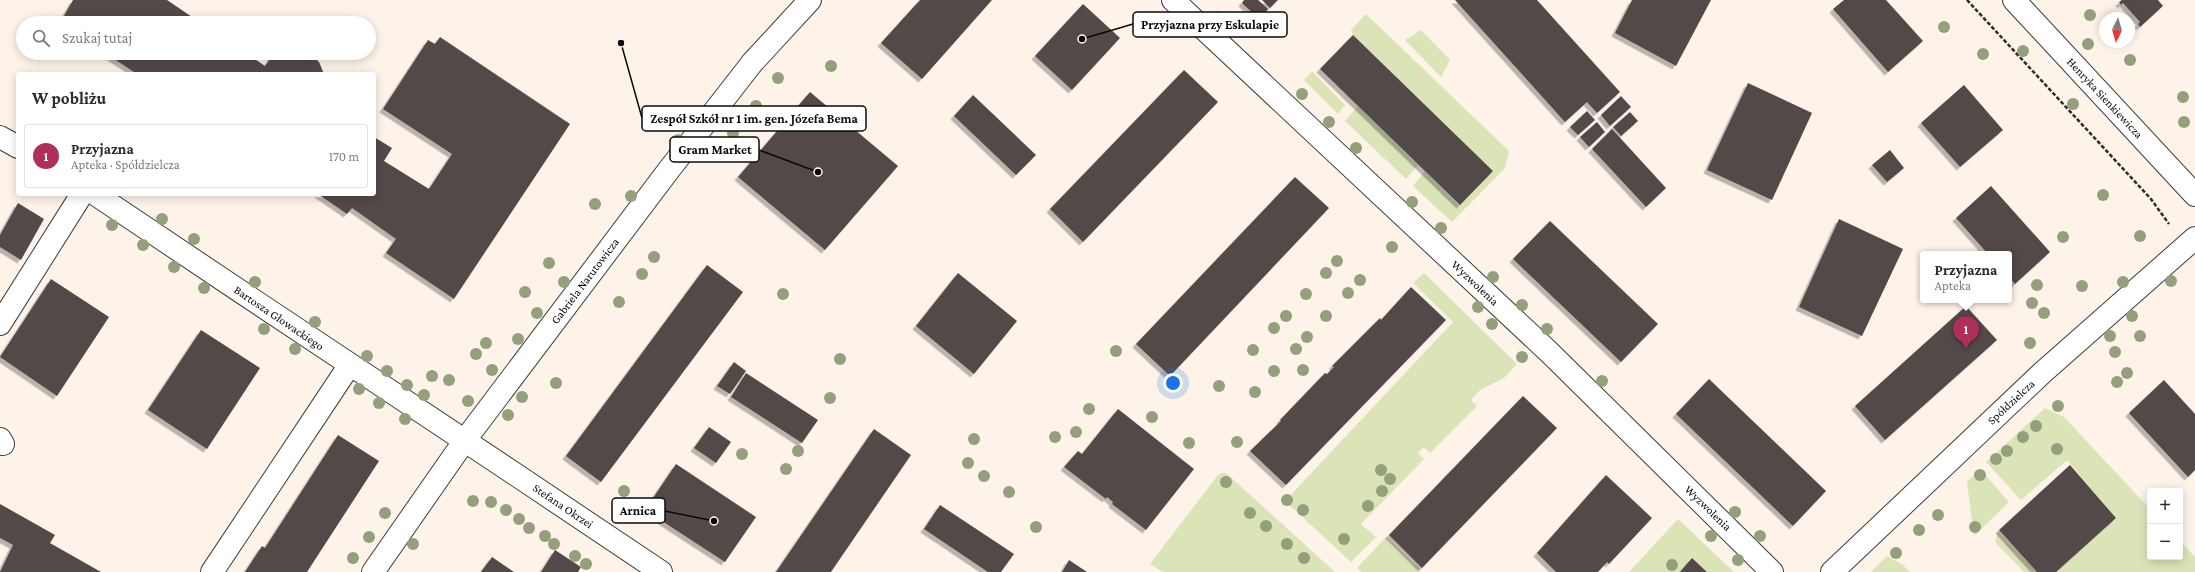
<!DOCTYPE html>
<html lang="pl">
<head>
<meta charset="utf-8">
<style>
  body { margin:0; font-family:"Crimson Pro",serif; background:#f7f7f7; color:#2b2b33 }
  .controls { position:absolute; right:12px; bottom:12px; display:grid; overflow:hidden; border-radius:4px; box-shadow:0 2px 10px #0003 }
  .controls button { width:36px; height:36px; display:grid; place-items:center; padding:0; border:0; border-bottom:1px solid #e1e1e2; background:#fff; color:#2b2b33; font:20px sans-serif }
  .compass { position:absolute; left:2099px; top:12px; width:36px; height:36px; border-radius:50%; background:#fff; box-shadow:0 2px 10px #0003; rotate:185deg }
  .you { position:absolute; left:1173px; top:383px; width:14px; height:14px; margin:-10px; border:3px solid #fff; border-radius:50%; background:#1a73e8; box-shadow:0 0 0 6px #1a73e833 }
  .badge { display:grid; place-items:center; width:26px; height:26px; border-radius:50%; background:#ad2f5a; color:#fff; font-size:13px; font-weight:700 }
  .pin { position:absolute; translate:-50% -33px; filter:drop-shadow(0 1px 2px #0008) }
  .pin::after { content:''; position:absolute; top:21px; width:14px; height:12px; background:inherit; clip-path:polygon(0 0,100% 0,50% 100%) }
  .popup { position:absolute; left:1920px; top:251px; width:92px; height:52px; box-sizing:border-box; display:grid; place-content:center; border-radius:4px; background:#fff; filter:drop-shadow(0 1px 3px #0005); font-size:13px; white-space:nowrap; color:#7c7c81 }
  .popup b { font-size:15px; color:#2b2b33 }
  .popup::after { content:''; position:absolute; left:50%; top:100%; margin-left:-8px; border:8px solid transparent; border-top-color:#fff }
  .list { margin:0; padding:0; list-style:none }
  h2 { display:flex; justify-content:space-between; align-items:center; height:52px; margin:0; padding:0 16px; font-size:17px }
  h2 small { font-size:13px; font-weight:400; color:#7c7c81 }
  .list li { display:grid; grid-template-columns:26px 1fr auto; gap:12px; align-items:center; box-sizing:border-box; height:64px; margin:0 8px 8px; padding:0 8px; border:1px solid #e1e1e2; border-radius:4px }
  .list b { display:block; font-size:15px; white-space:nowrap }
  .list p { margin:0; font-size:13px; white-space:nowrap; color:#7c7c81 }
  .list em { font-size:13px; font-style:normal; color:#7c7c81 }
  .icon { flex:none; width:22px; height:22px; fill:none; stroke:currentColor; stroke-width:2; stroke-linecap:round; stroke-linejoin:round }
  .map { position:relative; flex:none; width:2195px; height:572px; overflow:hidden }
  .search { position:absolute; background:#fff; box-shadow:0 2px 10px #0003; left:16px; top:16px; width:360px; height:44px; display:flex; align-items:center; gap:10px; box-sizing:border-box; padding:0 14px; border-radius:22px; color:#7c7c81; font-size:15px }
  .panel { position:absolute; background:#fff; box-shadow:0 2px 10px #0003; left:16px; top:72px; width:360px; height:124px; border-radius:4px }
  .map>svg:first-child { display:block }
  .green { fill:#dbe4b7 }
  .building { fill:#524948; filter:url(#shadow) }
  .lines { fill:none; stroke-linecap:round; stroke-linejoin:round }
  .minor-casing { stroke:#3d3d3d; stroke-width:24 }
  .path { stroke:#2c2c2c; stroke-width:2.5; stroke-dasharray:4 2; stroke-linecap:butt }
  .minor { stroke:#fff; stroke-width:22 }
  .tree { fill:#949f7b }
  .labels { text-anchor:middle; stroke-width:4; stroke-linejoin:round; paint-order:stroke }
  .street-label { font-size:12px; fill:#0a0a0a; stroke:#fff }
  .leader { fill:none; stroke:#0a0a0a; stroke-width:1.5 }
  .callout-dot { fill:#0a0a0a; stroke:#fff; stroke-width:1.5 }
  .callout { fill:#fff; stroke:#0a0a0a; stroke-width:1.5 }
  .callout-label { font-size:13px; text-anchor:middle; font-weight:bold; fill:#0a0a0a }
</style>
</head>
<body>
<div class="map">
<svg width="2195" height="572" viewBox="0 0 2195 572">
  <defs>
    <filter id="shadow"><feDropShadow dx="-3.5" dy="3.5" stdDeviation="0" flood-color="#0004"/></filter>
  </defs>
  <rect width="100%" height="100%" fill="#fdf3e9"/>
  <path class="green" d="M1366,14L1509,151L1505,168L1452,222L1413,186L1425,171L1459,206L1493,171L1353,35L1351,30Z
    M1421,30L1450,60L1441,77L1405,40Z
    M1312,71L1345,105L1338,114L1304,80Z
    M1358,106L1418,165L1406,179L1345,121Z
    M1424,273L1517,364L1504,378L1480,390L1471,400L1477,406L1430,453L1424,447L1418,453L1424,459L1361,524L1376,537L1351,562L1285,501L1453,322L1413,283Z
    M2045,408L2064,417L2150,509V557H2180V541L2195,557V572H2056L2116,518L2067,460L2021,500L1986,462Z
    M1980,469L2009,502L1974,536L1967,482Z
    M1222,473H1226L1335,572H1163L1150,564L1218,475Z
    M1678,519L1734,572H1707L1692,558L1680,572H1629Z
    M1998,531L2037,572H2024L1995,542Z
    M1386,537L1420,569L1418,572H1362L1357,568Z
    M1887,556L1903,565L1910,572H1871Z"/>
  <path class="building" d="M73,0H167L201,23H60Z
    M920,0H992L922,79L881,43Z
    M1244,0H1258L1268,9L1259,19L1242,3Z
    M1262,0H1278L1270,8Z
    M1455,0H1537L1620,92L1597,113L1587,102L1565,122Z
    M1632,0H1711L1676,66L1615,33Z
    M1844,0H1886L1923,41L1888,72L1833,9Z
    M2122,0H2158L2163,6L2140,27L2138,24L2140,22L2123,3L2121,5L2119,2Z
    M1083,4L1120,38L1072,90L1035,56Z
    M1353,35L1493,171L1460,205L1320,69Z
    M440,37L570,124L454,299L386,253L396,239L352,208L347,214L318,194H374V137L392,148L384,161L429,189L452,154L383,109L428,40L435,44Z
    M105,53H246L265,66L274,53H310L319,62L324,74H137Z
    M1184,70L1218,102L1083,242L1050,209Z
    M1748,83L1812,113L1772,200L1707,170Z
    M1964,85L2003,130L1960,167L1921,123Z
    M810,92L898,166L825,250L738,177Z
    M973,95L1036,155L1016,175L954,116Z
    M1621,96L1631,107L1610,126L1601,115Z
    M1587,111L1595,120L1578,135L1570,127Z
    M1630,112L1638,121L1621,136L1613,127Z
    M1597,122L1605,132L1589,147L1580,137Z
    M1612,129L1666,188L1646,207L1592,149Z
    M1890,150L1904,168L1887,182L1872,165Z
    M1295,177L1329,208L1170,376L1136,344Z
    M1991,186L2050,252L2015,284L2009,277V254H1988L1956,218Z
    M18,203L44,219L21,260L0,247V235Z
    M1839,219L1903,249L1862,336L1799,307Z
    M1550,221L1658,324L1621,362L1513,259Z
    M707,265L743,292L601,482L566,456Z
    M958,273L1017,321L974,374L916,326Z
    M51,279L109,317L57,396L0,357Z
    M1411,287L1446,320L1286,485L1250,451L1281,421L1280,420L1325,373L1327,374L1334,367L1332,366L1380,318L1381,320Z
    M1966,306L1997,340L1885,440L1855,406Z
    M201,330L260,368L207,449L148,410Z
    M734,362L746,371L730,394L717,386Z
    M746,373L818,420L802,443L731,397Z
    M1709,379L1826,491L1793,526L1676,414Z
    M2164,380L2195,414V470L2188,477L2129,413Z
    M1523,396L1557,428L1422,568L1389,535Z
    M1118,409L1194,469L1146,530L1112,504L1113,502L1107,497L1106,499L1064,467L1078,451L1082,454Z
    M709,427L731,442L716,463L694,448Z
    M874,429L911,455L831,572H776Z
    M338,435L379,461L307,572H245L262,546L265,548Z
    M676,464L756,517L725,562L645,510Z
    M2070,465L2116,518L2056,572H2037L1999,530Z
    M1606,475L1652,518L1609,564L1607,562L1598,572H1556L1537,553Z
    M0,504L55,535L50,543L101,572H0L13,545L0,538Z
    M940,505L1014,554L1001,572H988L924,529Z
    M555,550L581,567L578,572H541Z
    M492,557L514,572H481Z
    M1692,558L1707,572H1680Z
    M1069,560L1087,572H1062Z"/>
  <g class="lines">
    <defs>
      <path id="minor" d="M1173,0L1550,353L1772,572
        M2014,0L2195,195
        M0,137L18,147
        M95,194C283,321 473,445 661,572
        M0,324L82,194
        M0,439L3,444
        M212,572L349,366
        M373,572L465,440L668,171L752,63L810,0
        M1832,572L2042,373L2195,238"/>
    </defs>
    <use href="#minor" class="minor-casing"/>
    <path class="path" d="M1967,0L2151,199L2169,224"/>
    <use href="#minor" class="minor"/>
  </g>
  <g class="tree">
    <circle cx="2090" cy="15" r="6"/>
    <circle cx="1219" cy="17" r="6"/>
    <circle cx="1944" cy="27" r="6"/>
    <circle cx="2088" cy="44" r="6"/>
    <circle cx="2023" cy="51" r="6"/>
    <circle cx="1983" cy="54" r="6"/>
    <circle cx="2130" cy="60" r="6"/>
    <circle cx="831" cy="66" r="6"/>
    <circle cx="778" cy="78" r="6"/>
    <circle cx="1302" cy="94" r="6"/>
    <circle cx="2183" cy="97" r="6"/>
    <circle cx="2073" cy="104" r="6"/>
    <circle cx="756" cy="106" r="6"/>
    <circle cx="1329" cy="122" r="6"/>
    <circle cx="2184" cy="122" r="6"/>
    <circle cx="733" cy="133" r="6"/>
    <circle cx="678" cy="140" r="6"/>
    <circle cx="1356" cy="148" r="6"/>
    <circle cx="2103" cy="195" r="6"/>
    <circle cx="631" cy="196" r="6"/>
    <circle cx="1412" cy="202" r="6"/>
    <circle cx="595" cy="204" r="6"/>
    <circle cx="162" cy="219" r="6"/>
    <circle cx="112" cy="225" r="6"/>
    <circle cx="1441" cy="228" r="6"/>
    <circle cx="2140" cy="236" r="6"/>
    <circle cx="2063" cy="237" r="6"/>
    <circle cx="194" cy="239" r="6"/>
    <circle cx="143" cy="245" r="6"/>
    <circle cx="1392" cy="247" r="6"/>
    <circle cx="654" cy="257" r="6"/>
    <circle cx="1337" cy="261" r="6"/>
    <circle cx="549" cy="263" r="6"/>
    <circle cx="174" cy="267" r="6"/>
    <circle cx="1326" cy="273" r="6"/>
    <circle cx="642" cy="274" r="6"/>
    <circle cx="1493" cy="277" r="6"/>
    <circle cx="1360" cy="280" r="6"/>
    <circle cx="2171" cy="281" r="6"/>
    <circle cx="255" cy="282" r="6"/>
    <circle cx="564" cy="282" r="6"/>
    <circle cx="2123" cy="282" r="6"/>
    <circle cx="2037" cy="285" r="6"/>
    <circle cx="2082" cy="286" r="6"/>
    <circle cx="204" cy="288" r="6"/>
    <circle cx="525" cy="292" r="6"/>
    <circle cx="1348" cy="293" r="6"/>
    <circle cx="783" cy="294" r="6"/>
    <circle cx="1306" cy="294" r="6"/>
    <circle cx="619" cy="302" r="6"/>
    <circle cx="2032" cy="303" r="6"/>
    <circle cx="1522" cy="305" r="6"/>
    <circle cx="1478" cy="307" r="6"/>
    <circle cx="537" cy="313" r="6"/>
    <circle cx="2044" cy="313" r="6"/>
    <circle cx="1286" cy="316" r="6"/>
    <circle cx="1326" cy="316" r="6"/>
    <circle cx="2132" cy="316" r="6"/>
    <circle cx="315" cy="322" r="6"/>
    <circle cx="1492" cy="324" r="6"/>
    <circle cx="1274" cy="328" r="6"/>
    <circle cx="264" cy="329" r="6"/>
    <circle cx="1547" cy="329" r="6"/>
    <circle cx="2110" cy="336" r="6"/>
    <circle cx="2140" cy="336" r="6"/>
    <circle cx="1307" cy="337" r="6"/>
    <circle cx="518" cy="339" r="6"/>
    <circle cx="486" cy="343" r="6"/>
    <circle cx="2030" cy="343" r="6"/>
    <circle cx="295" cy="349" r="6"/>
    <circle cx="1296" cy="349" r="6"/>
    <circle cx="1253" cy="350" r="6"/>
    <circle cx="1116" cy="351" r="6"/>
    <circle cx="2115" cy="352" r="6"/>
    <circle cx="476" cy="354" r="6"/>
    <circle cx="367" cy="356" r="6"/>
    <circle cx="1522" cy="357" r="6"/>
    <circle cx="840" cy="359" r="6"/>
    <circle cx="492" cy="370" r="6"/>
    <circle cx="1303" cy="370" r="6"/>
    <circle cx="387" cy="371" r="6"/>
    <circle cx="1274" cy="371" r="6"/>
    <circle cx="2127" cy="373" r="6"/>
    <circle cx="432" cy="376" r="6"/>
    <circle cx="449" cy="380" r="6"/>
    <circle cx="1602" cy="381" r="6"/>
    <circle cx="2117" cy="382" r="6"/>
    <circle cx="556" cy="383" r="6"/>
    <circle cx="407" cy="385" r="6"/>
    <circle cx="1219" cy="386" r="6"/>
    <circle cx="359" cy="389" r="6"/>
    <circle cx="1255" cy="392" r="6"/>
    <circle cx="424" cy="395" r="6"/>
    <circle cx="522" cy="397" r="6"/>
    <circle cx="830" cy="398" r="6"/>
    <circle cx="468" cy="401" r="6"/>
    <circle cx="379" cy="403" r="6"/>
    <circle cx="2058" cy="406" r="6"/>
    <circle cx="1089" cy="409" r="6"/>
    <circle cx="508" cy="415" r="6"/>
    <circle cx="1152" cy="417" r="6"/>
    <circle cx="405" cy="419" r="6"/>
    <circle cx="2036" cy="426" r="6"/>
    <circle cx="1076" cy="432" r="6"/>
    <circle cx="1055" cy="437" r="6"/>
    <circle cx="2023" cy="437" r="6"/>
    <circle cx="974" cy="439" r="6"/>
    <circle cx="1237" cy="442" r="6"/>
    <circle cx="1189" cy="443" r="6"/>
    <circle cx="2057" cy="449" r="6"/>
    <circle cx="798" cy="451" r="6"/>
    <circle cx="2007" cy="451" r="6"/>
    <circle cx="742" cy="454" r="6"/>
    <circle cx="1996" cy="459" r="6"/>
    <circle cx="968" cy="463" r="6"/>
    <circle cx="786" cy="469" r="6"/>
    <circle cx="1381" cy="470" r="6"/>
    <circle cx="1980" cy="475" r="6"/>
    <circle cx="984" cy="476" r="6"/>
    <circle cx="1390" cy="479" r="6"/>
    <circle cx="1226" cy="482" r="6"/>
    <circle cx="624" cy="491" r="6"/>
    <circle cx="1382" cy="491" r="6"/>
    <circle cx="1009" cy="492" r="6"/>
    <circle cx="1287" cy="500" r="6"/>
    <circle cx="473" cy="501" r="6"/>
    <circle cx="491" cy="502" r="6"/>
    <circle cx="1368" cy="506" r="6"/>
    <circle cx="506" cy="510" r="6"/>
    <circle cx="1303" cy="510" r="6"/>
    <circle cx="1735" cy="512" r="6"/>
    <circle cx="385" cy="513" r="6"/>
    <circle cx="1250" cy="513" r="6"/>
    <circle cx="1938" cy="515" r="6"/>
    <circle cx="519" cy="519" r="6"/>
    <circle cx="1266" cy="526" r="6"/>
    <circle cx="1036" cy="527" r="6"/>
    <circle cx="1975" cy="527" r="6"/>
    <circle cx="529" cy="528" r="6"/>
    <circle cx="1919" cy="530" r="6"/>
    <circle cx="545" cy="536" r="6"/>
    <circle cx="1711" cy="536" r="6"/>
    <circle cx="1760" cy="536" r="6"/>
    <circle cx="369" cy="537" r="6"/>
    <circle cx="1344" cy="539" r="6"/>
    <circle cx="413" cy="544" r="6"/>
    <circle cx="554" cy="544" r="6"/>
    <circle cx="1287" cy="544" r="6"/>
    <circle cx="1896" cy="553" r="6"/>
    <circle cx="575" cy="556" r="6"/>
    <circle cx="353" cy="558" r="6"/>
    <circle cx="1304" cy="558" r="6"/>
    <circle cx="1738" cy="560" r="6"/>
    <circle cx="586" cy="564" r="6"/>
    <circle cx="1672" cy="565" r="6"/>
  </g>
  <g class="labels">
    <g class="street-label">
      <text transform="translate(2105 98) rotate(47)" y="4">Henryka Sienkiewicza</text>
      <text transform="translate(585 281) rotate(-53)" y="4">Gabriela Narutowicza</text>
      <text transform="translate(1475 283) rotate(43)" y="4">Wyzwolenia</text>
      <text transform="translate(279 318) rotate(34)" y="4">Bartosza Głowackiego</text>
      <text transform="translate(2011 402) rotate(-43)" y="4">Spółdzielcza</text>
      <text transform="translate(563 506) rotate(34)" y="4">Stefana Okrzei</text>
      <text transform="translate(1708 508) rotate(44)" y="4">Wyzwolenia</text>
    </g>
  </g>
  <path class="leader" d="M1082 39L1133 24M621 43L642 118M818 172L759 150M714 521L665 511"/>
  <g class="callout-dot">
    <circle cx="1082" cy="39" r="4"/>
    <circle cx="621" cy="43" r="4"/>
    <circle cx="818" cy="172" r="4"/>
    <circle cx="714" cy="521" r="4"/>
  </g>
  <g class="callout">
    <rect x="1133" y="12" width="154" height="25" rx="4"/>
    <rect x="642" y="106" width="224" height="25" rx="4"/>
    <rect x="670" y="137" width="89" height="25" rx="4"/>
    <rect x="612" y="498" width="53" height="25" rx="4"/>
  </g>
  <g class="callout-label">
    <text x="1210" y="29">Przyjazna przy Eskulapie</text>
    <text x="754" y="123">Zespół Szkół nr 1 im. gen. Józefa Bema</text>
    <text x="715" y="154">Gram Market</text>
    <text x="638" y="515">Arnica</text>
  </g>
</svg>
<div class="controls">
<button>+</button>
<button>−</button>
</div>
<svg class="compass" viewBox="-18 -18 36 36"><path d="M0-13l5 13h-10z" fill="#e53935"/><path d="M0 13l5-13h-10z" fill="#7c7c81"/></svg>
<div class="you"></div>
<div class="pin badge" style="left:1966px;top:349px">1</div>
<div class="popup"><b>Przyjazna</b>Apteka</div>
<div class="search"><svg class="icon" aria-label="search" viewBox="0 0 24 24"><circle cx="10" cy="10" r="6"/><path d="M15 15l6 6"/></svg>Szukaj tutaj</div>
<section class="panel">
<h2>W pobliżu<small></small></h2>
<ul class="list">
<li><span class="badge">1</span><div><b>Przyjazna</b><p>Apteka · Spółdzielcza</p></div><em>170 m</em></li>
</ul>
</section>
</div>
</body>
</html>
